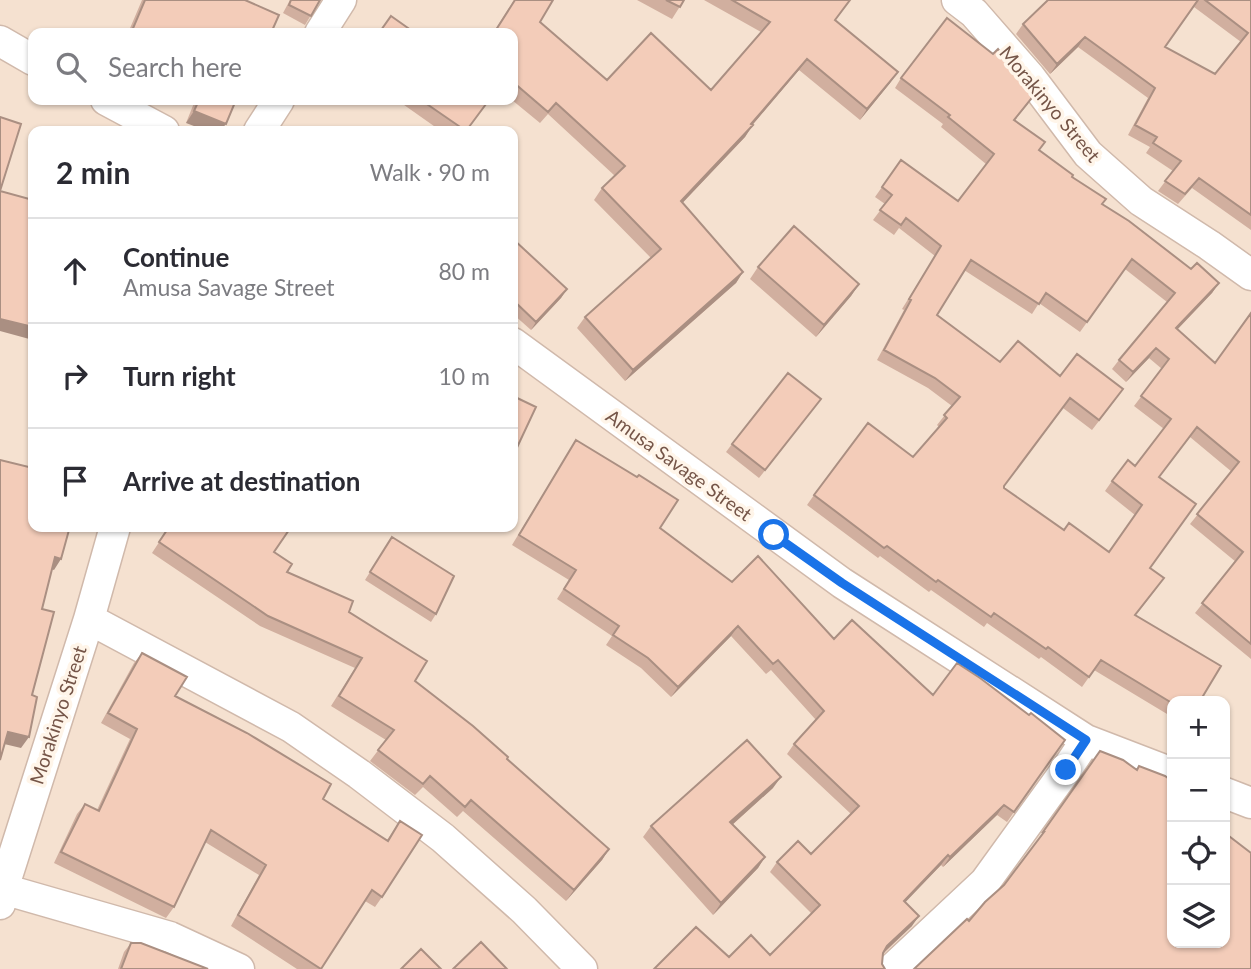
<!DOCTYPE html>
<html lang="en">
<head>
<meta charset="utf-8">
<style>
  body { margin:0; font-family:Lato,sans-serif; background:#f2f2f3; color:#2b2b33 }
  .controls { position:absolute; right:21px; bottom:21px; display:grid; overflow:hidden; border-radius:14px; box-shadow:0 2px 5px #0004 }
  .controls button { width:63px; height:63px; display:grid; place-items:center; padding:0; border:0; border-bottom:2px solid #e1e1e2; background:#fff; color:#2b2b33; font:35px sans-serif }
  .stop { position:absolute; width:21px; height:21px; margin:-16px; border:5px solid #1a73e8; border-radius:50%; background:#fff }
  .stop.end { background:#1a73e8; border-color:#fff; box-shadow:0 2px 7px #0008 }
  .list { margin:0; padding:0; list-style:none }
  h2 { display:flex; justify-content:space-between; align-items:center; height:91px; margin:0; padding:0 28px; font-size:30px }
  h2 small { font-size:23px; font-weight:400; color:#7c7c81 }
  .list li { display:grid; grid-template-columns:46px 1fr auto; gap:21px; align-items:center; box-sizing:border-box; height:105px; padding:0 28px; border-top:2px solid #e1e1e2 }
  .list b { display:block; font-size:26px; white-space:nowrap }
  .list p { margin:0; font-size:23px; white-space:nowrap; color:#7c7c81 }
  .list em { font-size:23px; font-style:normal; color:#7c7c81 }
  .icon { flex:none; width:38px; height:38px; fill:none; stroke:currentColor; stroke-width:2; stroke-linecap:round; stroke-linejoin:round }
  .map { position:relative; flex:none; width:1251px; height:969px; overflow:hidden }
  .search { position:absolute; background:#fff; box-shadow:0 2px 5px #0004; left:28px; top:28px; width:490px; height:77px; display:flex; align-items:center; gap:18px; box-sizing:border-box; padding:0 24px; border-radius:14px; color:#7c7c81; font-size:26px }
  .panel { position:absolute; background:#fff; box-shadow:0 2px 5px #0004; left:28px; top:126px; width:490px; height:406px; border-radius:14px }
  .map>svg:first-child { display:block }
  .residential { fill:#f5e1d0; fill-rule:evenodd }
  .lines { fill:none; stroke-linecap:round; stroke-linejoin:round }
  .minor-casing { stroke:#d0b9ab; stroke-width:33 }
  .minor { stroke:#fff; stroke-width:30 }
  .wall { fill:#d1af9f; fill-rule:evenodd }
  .shaded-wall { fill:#aa8f82 }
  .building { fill:#f3ccb9; stroke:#aa8f82; stroke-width:2; fill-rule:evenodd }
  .route { stroke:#1a73e8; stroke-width:9 }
  .labels { text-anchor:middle; stroke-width:7; stroke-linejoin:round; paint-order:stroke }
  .street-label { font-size:19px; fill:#755548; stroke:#fff5e9 }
</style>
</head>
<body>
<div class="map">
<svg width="1251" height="969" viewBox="0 0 1251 969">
  <rect width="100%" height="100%" fill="#fdf0e2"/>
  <path class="residential" d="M0,0H1251V969H0ZM33,33H513V100H33ZM33,131H513V527H33ZM1172,701H1225V943H1172Z"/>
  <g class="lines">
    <defs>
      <path id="minor" d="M957,0L974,13L1030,77L1088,154L1141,201L1209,245L1251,275
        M320,33L341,0
        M0,41L33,60
        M106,100L164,131
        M259,131L279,100
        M513,343L842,583L1086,740L1172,773
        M89,619L291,727L359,774L443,838L524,910L582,969
        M1225,793L1251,803
        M3,889L170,937L239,969
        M0,904L3,889L89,619L115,527
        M892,969L985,882L1066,770L1086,740"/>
    </defs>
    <use href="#minor" class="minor-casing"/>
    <use href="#minor" class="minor"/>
  </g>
  <path class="wall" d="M142,0H245L271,33H128Z
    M290,0H320L305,25L283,13Z
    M514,0H553L540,22L607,80L711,90L761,32L704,0H850L835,21L890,83L860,120L799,70L752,125L745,137L682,203L743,272L736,283L625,381L577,328L585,317L651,258L594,200L602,188L615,176L548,114L540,123L512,100L513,33H493Z
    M637,0H684L672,19Z
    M1048,0H1251V230L1192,188L1178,204L1158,191L1173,171L1146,153L1150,147L1128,135L1148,98L1078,47L1050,74L1016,34L1023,24ZM1194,7L1241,42L1215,74L1165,47Z
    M901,78L1028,104L1015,120L1039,151L1072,177L1102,204L1191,269L1219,283L1212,293L1177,330L1215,363L1251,313V659L1195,613L1236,562L1190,524L1232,472L1190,437L1159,477L1151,568L1157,588L1136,615L1172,701V717L1094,670L1082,687L1041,657L1039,659L987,623L984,627L931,590L929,592L880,556L878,558L807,505L814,495L913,457L939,427L937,425L952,406L928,388L877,360L904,310L902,309L935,256L899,228L894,235L873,220L885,204L875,197L901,160L958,201L986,164L941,127L943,124L895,88ZM1125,269L1167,302L1119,360L1112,369L1126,382L1149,358L1162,369L1134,406L1164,429L1135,466L1112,481L1105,491L1135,515L1109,552L1064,530L1004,488V486L1063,408L1092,430L1116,399L1060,376L1000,362L937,315L964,270L1032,314L1039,303L1080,332Z
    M187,100H236L186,123L194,103Z
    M397,100H489L466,131H441Z
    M513,239L567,289L561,298L531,330L513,314Z
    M758,267L859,284L851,296L816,337L750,279Z
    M815,407L759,478L726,452L732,444Z
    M576,440L660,528L732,582L933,695L1029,715L1065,740L1007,822L997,815L943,867L941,865L905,902L912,926L883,954L729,957L770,955L812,914L770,872L777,862L811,854L851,814L787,754L794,744L816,720L771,670L766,674L731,636L671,697L641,668L606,645L612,636L557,599L569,580L512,545Z
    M169,527L274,552L287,572L349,612L415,681L507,759L609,849L602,860L566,901L463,811L457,817L423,787L415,795L370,761L386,740L331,706L355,668L260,626L152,553Z
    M466,527H477L475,531Z
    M392,537L436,614L431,622L365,580Z
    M142,653L175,696L323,799L387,840L400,821L382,897L375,907L365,901L321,969H297L231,926L259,875L205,842L174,907L166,918L54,863L77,814L85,804L97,810L130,739L101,723L134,663Z
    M773,788L732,825L765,857L758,868L713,915L643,837L651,826Z
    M131,943L208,969H118L124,952Z"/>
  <path class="shaded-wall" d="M1085,37L1078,47L1050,74L1057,64Z
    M807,59L799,70L744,135L753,125L745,137L673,213L681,201L751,124Z
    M898,72L890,83L860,120L867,109Z
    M187,100H197L194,103Z
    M194,111L226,124L220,131H207L186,123Z
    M743,272L736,283L625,381L633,370Z
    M1219,283L1212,293L1169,338L1176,328Z
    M859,284L851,296L816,337L824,325Z
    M567,289L561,298L531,330L536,322Z
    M0,319L33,327V340L0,331Z
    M1156,348L1149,358L1126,382L1133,372Z
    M55,557L61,559L54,570L48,568Z
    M738,626L731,636L671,697L678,687Z
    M8,732L29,737L21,748L0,743Z
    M781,777L773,788L722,834L730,822Z
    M1004,805L997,815L943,867L950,857Z
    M609,849L602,860L566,901L574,890Z
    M948,855L941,865L897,911L904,901Z
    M765,857L758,868L713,915L721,903Z
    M919,916L912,926L880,956L887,946Z"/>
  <path class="building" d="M145,0H245L279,15L271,33H131Z
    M291,0H320L311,16L289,5Z
    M515,0H553L540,22L607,80L651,33L711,90L770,22L732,0H850L835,20L898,72L867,109L807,59L751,124L753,125L681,201L743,272L633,370L585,317L661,249L602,188L625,166L556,103L548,112L513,82V33H494Z
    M666,0H684L680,7Z
    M1048,0H1198L1165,47L1215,74L1248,33L1205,0H1251V215L1199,178L1185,194L1165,181L1181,161L1153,143L1157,137L1135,125L1155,88L1085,37L1057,64L1023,24Z
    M391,16L415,33H379Z
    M947,18L993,54L998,49L1035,94L1014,120L1045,142L1039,150L1073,175L1072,177L1106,199L1102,204L1129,221L1191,269L1197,263L1219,283L1176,328L1215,363L1251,313V644L1202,603L1243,552L1197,514L1239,462L1197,427L1159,477L1196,504L1150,568L1164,578L1135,615L1221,666L1200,701H1172V703L1101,660L1089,677L1048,647L1046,649L994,613L991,617L938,580L936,582L887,546L884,548L814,495L868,423L913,457L947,418L944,415L960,397L935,378L884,350L911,300L909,299L941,246L906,218L901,225L880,210L892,195L882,187L901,160L958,201L994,154L948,117L950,115L901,78ZM1132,259L1175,293L1119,360L1133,372L1156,348L1169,359L1141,396L1171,419L1135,466L1128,460L1112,481L1142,505L1109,552L1069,523L1064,530L1004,488V486L1070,398L1099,420L1123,389L1077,354L1060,376L1018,341L1000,362L937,315L971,260L1039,304L1046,293L1087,322Z
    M199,100H236L226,124L194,111Z
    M421,100H489L466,131Z
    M0,117L21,124L0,191L33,200V327L0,319Z
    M794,226L859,284L824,325L758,267Z
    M513,239L567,289L536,322L513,300Z
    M788,373L821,399L765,470L732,444Z
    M513,396L536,407L513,456Z
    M576,440L637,477L639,475L678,500L660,528L732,582L758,556L834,639L852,620L933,695L957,663L980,678L1029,715L1031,713L1065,740L1014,812L1004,805L950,857L948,855L904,901L919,916L887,946L883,953L882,964L885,969H654L696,927L729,957L751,935L770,955L820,905L777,862L798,841L811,854L859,806L794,744L824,711L778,660L773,664L738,626L678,687L648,658L613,635L619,626L564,589L576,570L519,535Z
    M0,460L33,468V527H58L69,530L61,559L55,557L42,609L54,612L32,695L37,697L29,737L8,732L0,760Z
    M169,527H291L274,552L292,564L287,572L353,601L349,612L427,661L415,681L473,726L508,757L507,759L609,849L574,890L471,800L465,807L430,776L423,784L378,750L394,730L339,696L362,658L268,616L159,542Z
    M392,537L454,576L436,614L370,572Z
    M142,653L187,677L175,696L247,733L331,784L323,799L388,841L400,821L422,835L382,897L372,890L321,969L238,915L266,865L211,830L174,907L61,852L85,804L99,811L137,729L108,713Z
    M747,740L781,777L730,822L765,857L721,903L651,826Z
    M1100,751L1123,760L1137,770L1139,766L1165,776L1172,781V943H1225V833L1251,853V969H914L967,919L969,921L985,902L1004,885L1044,832H1043Z
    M481,942L507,969H453Z
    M131,943H141L208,969H121Z
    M421,949L441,969H401Z"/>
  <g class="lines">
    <path class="route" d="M774,535L842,583L1086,740L1066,770"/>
  </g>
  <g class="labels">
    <g class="street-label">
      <text transform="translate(1050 104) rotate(50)" y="7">Morakinyo Street</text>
      <text transform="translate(679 465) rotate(36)" y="7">Amusa Savage Street</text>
      <text transform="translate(58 715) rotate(-72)" y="7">Morakinyo Street</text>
    </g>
  </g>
</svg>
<div class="controls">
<button>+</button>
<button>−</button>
<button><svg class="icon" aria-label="locate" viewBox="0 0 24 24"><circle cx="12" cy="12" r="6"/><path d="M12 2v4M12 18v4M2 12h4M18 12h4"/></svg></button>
<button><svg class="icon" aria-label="layers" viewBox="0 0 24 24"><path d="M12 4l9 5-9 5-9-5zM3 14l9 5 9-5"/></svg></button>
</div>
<div class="stop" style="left:774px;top:535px"></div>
<div class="stop end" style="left:1066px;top:770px"></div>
<div class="search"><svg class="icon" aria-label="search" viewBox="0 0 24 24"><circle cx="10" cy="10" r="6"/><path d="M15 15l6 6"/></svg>Search here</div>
<section class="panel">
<h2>2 min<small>Walk · 90 m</small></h2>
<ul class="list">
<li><svg class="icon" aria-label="ahead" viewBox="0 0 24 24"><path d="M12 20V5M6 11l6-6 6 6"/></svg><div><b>Continue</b><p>Amusa Savage Street</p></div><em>80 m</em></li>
<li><svg class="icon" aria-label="right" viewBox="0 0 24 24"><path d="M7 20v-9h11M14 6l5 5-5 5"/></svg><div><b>Turn right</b></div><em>10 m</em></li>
<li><svg class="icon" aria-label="arrive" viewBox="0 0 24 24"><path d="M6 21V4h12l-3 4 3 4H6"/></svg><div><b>Arrive at destination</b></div></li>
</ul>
</section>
</div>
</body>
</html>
